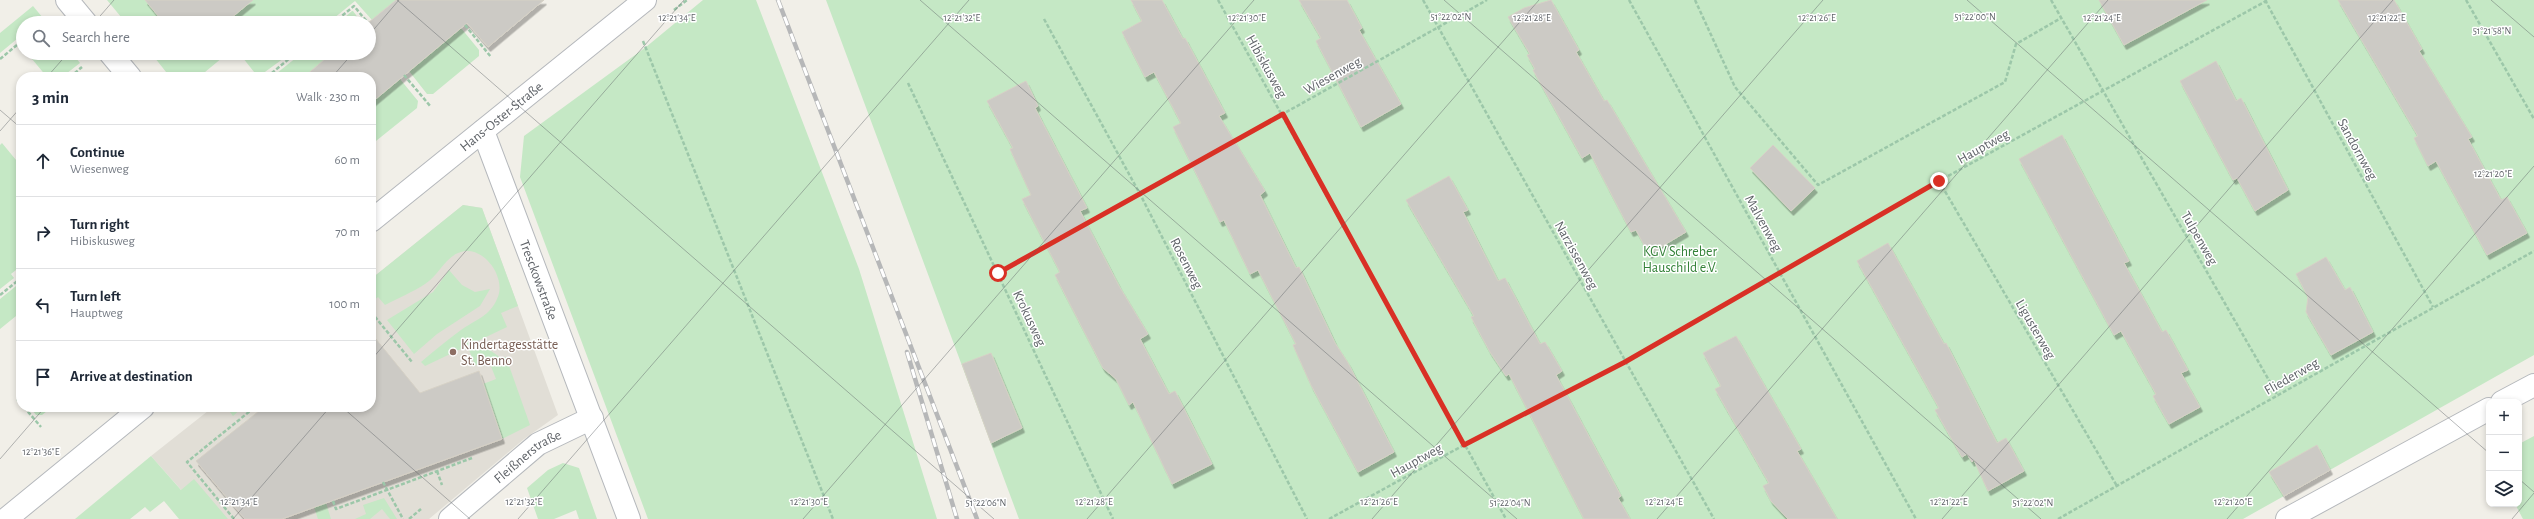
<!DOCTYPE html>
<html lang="en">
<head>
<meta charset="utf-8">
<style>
  body { margin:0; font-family:"Alegreya Sans",sans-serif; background:#f6f6f7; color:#1f2937 }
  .controls { position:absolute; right:12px; bottom:12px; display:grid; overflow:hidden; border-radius:8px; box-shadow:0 2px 6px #0003 }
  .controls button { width:36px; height:36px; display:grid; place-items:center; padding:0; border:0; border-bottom:1px solid #e0e1e3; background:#fff; color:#1f2937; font:20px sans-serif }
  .stop { position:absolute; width:12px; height:12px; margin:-9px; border:3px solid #d93025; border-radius:50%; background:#fff }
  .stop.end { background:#d93025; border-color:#fff; box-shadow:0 1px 4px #0008 }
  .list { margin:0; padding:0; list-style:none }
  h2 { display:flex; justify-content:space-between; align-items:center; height:52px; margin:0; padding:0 16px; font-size:17px }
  h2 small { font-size:13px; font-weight:400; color:#747a83 }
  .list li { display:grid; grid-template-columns:26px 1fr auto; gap:12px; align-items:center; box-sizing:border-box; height:72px; padding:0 16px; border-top:1px solid #e0e1e3 }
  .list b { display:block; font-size:15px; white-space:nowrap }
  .list p { margin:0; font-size:13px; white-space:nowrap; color:#747a83 }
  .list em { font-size:13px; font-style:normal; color:#747a83 }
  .icon { flex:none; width:22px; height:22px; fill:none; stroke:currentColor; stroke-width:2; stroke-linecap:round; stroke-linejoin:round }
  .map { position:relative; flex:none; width:2534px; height:519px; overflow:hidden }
  .search { position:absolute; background:#fff; box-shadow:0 2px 6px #0003; left:16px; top:16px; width:360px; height:44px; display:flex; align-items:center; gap:10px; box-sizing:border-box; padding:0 14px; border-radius:22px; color:#747a83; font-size:15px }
  .panel { position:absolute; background:#fff; box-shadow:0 2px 6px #0003; left:16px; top:72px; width:360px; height:340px; border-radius:16px }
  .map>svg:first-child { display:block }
  .education { fill:#e1ded6 }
  .green { fill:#c5e8c5 }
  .building { fill:#cccac5; stroke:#d6d1c6; filter:url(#shadow) }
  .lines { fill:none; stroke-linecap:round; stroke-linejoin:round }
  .minor-casing { stroke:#b5b8bc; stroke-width:24 }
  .path { stroke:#9cc7a9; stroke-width:2.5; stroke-dasharray:4 2; stroke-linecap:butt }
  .minor { stroke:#fff; stroke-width:22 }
  .rail-casing { stroke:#b6b7b8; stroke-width:4.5 }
  .rail { stroke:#fff; stroke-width:3; stroke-dasharray:9; stroke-linecap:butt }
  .route { stroke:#d93025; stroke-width:5 }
  .ticks { fill:none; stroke:#5f6368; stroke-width:1; stroke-opacity:0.45 }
  .education-dot { fill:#8d6e63; stroke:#fff; stroke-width:1.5 }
  .labels { text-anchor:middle; stroke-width:3; stroke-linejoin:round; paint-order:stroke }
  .street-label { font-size:14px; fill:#5f6368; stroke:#fff }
  .park-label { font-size:14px; fill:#348238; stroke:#fff }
  .education-label { font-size:14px; fill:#785e54; stroke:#fff; text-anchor:start }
  .ticks-label { font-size:10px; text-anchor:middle; fill:#5f6368; stroke:#fff; stroke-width:3; stroke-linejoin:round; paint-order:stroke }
</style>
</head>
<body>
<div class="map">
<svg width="2534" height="519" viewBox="0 0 2534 519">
  <defs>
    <filter id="shadow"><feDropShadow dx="2.5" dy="4.5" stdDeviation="0" flood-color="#0004"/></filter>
  </defs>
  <rect width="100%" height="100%" fill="#f1efe8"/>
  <path class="education" d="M463,205L482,208L558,415L524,439L429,519H207L151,456L213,407H371V279Z"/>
  <path class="green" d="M107,0H396L372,20L355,1L328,23H126Z
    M703,0H756L859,269L937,519H648L520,177L524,136L646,47Z
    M826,0H2534V355L2243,519H1019Z
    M33,6L43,18L36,23H23V34L0,53V33Z
    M353,11L362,23H338L352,11Z
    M461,28L479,50V56L433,94H427L409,71Z
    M27,53H72L80,63L62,77H47Z
    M151,53H228L199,77H170Z
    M239,53H291L258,77Z
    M302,53H332L304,77H272Z
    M400,79L418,101L417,108L371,145V103Z
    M2,143L21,166V266L11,274L14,278L0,289V145Z
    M463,205L482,208L518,306L501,313L507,327L425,366L421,362C434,351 447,340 461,330C475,320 490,316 497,299C508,278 482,242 458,253C444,259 438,276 425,284C413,292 398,298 385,305L378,297L371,303V279Z
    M449,270L462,285L475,292L490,289L480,306L437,334L414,354L387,320L433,292Z
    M21,282V312L0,329V299Z
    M484,346L501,358L506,357L530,425L502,439L483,384L496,379L490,364L475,365L469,350Z
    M30,407H52L42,415H36Z
    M226,407H243L233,416Z
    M2534,436V519H2523L2515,504H2519V444Z
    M151,456L181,490L194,479L228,519H179L164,501L150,512L145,507L130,519H75Z
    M563,463L579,468L597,519H579L576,510L554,519H538L527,488L548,470Z
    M384,498L397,519H390L382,509L370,519H355L366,514L363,505Z
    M326,503L331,519H318L314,507Z"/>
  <path class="building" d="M145,0H253L225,23H164Z
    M396,0H544L488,47L467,23L371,103V77H304L332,53H369L368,23Z
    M1131,0H1162L1183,39L1185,38L1225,113L1219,116L1265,191L1260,195L1296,268L1299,267L1335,343L1348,363L1394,452L1358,472L1311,385L1293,345L1296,344L1258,270L1250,274L1224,220L1220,222L1173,127L1181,123L1154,72L1145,77L1122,32L1142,21Z
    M1299,0H1347L1362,28L1359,30L1401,104L1361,127L1316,41L1321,38Z
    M1551,0L1579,50L1576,52L1604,101L1607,100L1686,232L1649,254L1636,230L1631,232L1590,153L1582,158L1533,70L1535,69L1527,55L1530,54L1508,17L1524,8Z
    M2099,0H2207L2124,45Z
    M2338,0H2394L2422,49L2419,51L2472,137L2468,139L2501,200L2507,197L2527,233L2487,255L2436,161L2428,166L2414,138L2418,136Z
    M2216,61L2236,101L2241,98L2288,190L2255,211L2237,178L2233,180L2180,81Z
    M1026,81L1038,106L1035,108L1087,208L1080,211L1119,286L1148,334L1140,339L1169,394L1175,391L1212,464L1172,484L1133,402L1129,405L1116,379L1103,368L1055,275L1060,272L1022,199L1031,195L1010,149L1013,148L987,101Z
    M2062,135L2129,261L2124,263L2162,332L2166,330L2188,370L2181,373L2200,407L2169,424L2153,396L2156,394L2121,331L2114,335L2019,159Z
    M1773,145L1815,188L1791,211L1750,168Z
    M1449,176L1468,210L1463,212L1498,281L1505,278L1540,344L1545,342L1562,371L1556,375L1621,496L1618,498L1630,519H1584L1509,374L1506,376L1490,352L1471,317L1474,316L1406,200Z
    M1888,243L1944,344L1946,343L1997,443L2006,438L2024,471L1988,491L1974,460L1972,462L1967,454L1962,457L1935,410L1939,408L1857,261Z
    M2326,257L2345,290L2350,287L2373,332L2331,355L2306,312L2308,297L2296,274Z
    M371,333L420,393L479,371L502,439L282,519H245L196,461L264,407H371Z
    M1736,336L1801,449L1797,451L1837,519H1788L1771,501L1763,486L1769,483L1715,389L1721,386L1703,353Z
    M991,353L1022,428L991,443L962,364Z
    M2317,445L2330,470L2284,496L2269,472Z"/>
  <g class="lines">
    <defs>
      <g id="minor">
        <path d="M67,0L86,23"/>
        <path d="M110,53L130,77"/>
        <path id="s1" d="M483,131L629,519"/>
        <path id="s2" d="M371,221L645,0"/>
        <path d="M2502,402L2534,385"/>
        <path d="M6,519L143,407"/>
        <path id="s3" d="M450,519L538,444L592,418"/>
        <path d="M2287,519L2489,409"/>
      </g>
    </defs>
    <use href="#minor" class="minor-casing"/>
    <path class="path" d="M1218,0L1506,519
      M1423,0L1714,519
      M1629,0L1916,519
      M1695,0L1735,87L1818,185L2005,82L2016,44L2061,18
      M2051,0L2278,396
      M2265,0L2433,307
      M2466,0L2534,119
      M674,10L687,0
      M1044,19L1140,194L1307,519
      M333,23L354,6L368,23
      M465,25L491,57
      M643,41L833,519
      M0,59L23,40
      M404,75L431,107
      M70,77L82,67
      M267,77L296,53
      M908,83L1113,519
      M1939,181L2117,486
      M998,273L1487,0
      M0,295L21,278
      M371,312L412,362
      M17,399L21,403
      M24,407L41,427
      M437,471L442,485
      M383,482L403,519
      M333,501L336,509L472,458
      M234,519L187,462L255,407
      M409,519L421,509
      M1329,519L1464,445L1625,362L1939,181L2268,0
      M2058,519L2534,251"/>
    <use href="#minor" class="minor"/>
    <defs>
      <path id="rail" d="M778,0L977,519
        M907,352L957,519"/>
    </defs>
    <use href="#rail" class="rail-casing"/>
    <use href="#rail" class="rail"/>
  </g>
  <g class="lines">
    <path class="route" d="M998,273L1283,114L1464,445L1625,362L1939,181"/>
  </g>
  <path class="ticks" d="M397,0L994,519M920,0L1517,519M1444,0L2041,519M1967,0L2489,453M2491,0L2534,37M94,23L114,0M369,35L399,0M47,77L68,53M332,77L353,53M0,110L21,128M0,131L21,107M371,360L684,0M342,407L470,519M0,459L45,407M2519,479L2534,492M233,519L330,407M518,519L969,0M803,519L1254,0M1087,519L1539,0M1372,519L1823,0M1657,519L2108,0M1942,519L2393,0M2227,519L2534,166M2512,519L2534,493"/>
  <circle class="education-dot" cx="453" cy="352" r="4"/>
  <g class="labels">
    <g class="street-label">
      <text transform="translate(1267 66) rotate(61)" y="5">Hibiskusweg</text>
      <text transform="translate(1332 75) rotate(-29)" y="5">Wiesenweg</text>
      <text dy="5" stroke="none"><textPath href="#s2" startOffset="167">Hans-Oster-Straße</textPath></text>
      <text transform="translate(1983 146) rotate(-29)" y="5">Hauptweg</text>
      <text transform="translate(2358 149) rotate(61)" y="5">Sandornweg</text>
      <text transform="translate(1764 223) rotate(61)" y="5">Malvenweg</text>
      <text transform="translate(2200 238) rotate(60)" y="5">Tulpenweg</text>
      <text transform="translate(1577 255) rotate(61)" y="5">Narzissenweg</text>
      <text transform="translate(1187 263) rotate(63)" y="5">Rosenweg</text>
      <text dy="5" stroke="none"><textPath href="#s1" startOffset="159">Tresckowstraße</textPath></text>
      <text transform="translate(1030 318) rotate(65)" y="5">Krokusweg</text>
      <text transform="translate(2036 329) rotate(60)" y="5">Ligusterweg</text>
      <text transform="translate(2291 376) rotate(-30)" y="5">Fliederweg</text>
      <text dy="5" stroke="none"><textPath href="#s3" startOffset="100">Fleißnerstraße</textPath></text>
      <text transform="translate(1416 460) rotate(-29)" y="5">Hauptweg</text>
    </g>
    <g class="park-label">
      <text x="1680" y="256">KGV Schreber<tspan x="1680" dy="16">Hauschild e.V.</tspan></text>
    </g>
    <g class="education-label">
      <text x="461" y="349">Kindertagesstätte<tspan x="461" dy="16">St. Benno</tspan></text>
    </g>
  </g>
  <g class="ticks-label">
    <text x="1451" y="20">51°22'02"N</text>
    <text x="1975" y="20">51°22'00"N</text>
    <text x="962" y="21">12°21'32"E</text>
    <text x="1532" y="21">12°21'28"E</text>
    <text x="1817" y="21">12°21'26"E</text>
    <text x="677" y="21">12°21'34"E</text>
    <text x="1247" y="21">12°21'30"E</text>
    <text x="2102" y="21">12°21'24"E</text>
    <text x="2387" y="21">12°21'22"E</text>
    <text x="2492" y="34">51°21'58"N</text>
    <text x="2493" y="177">12°21'20"E</text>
    <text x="41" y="455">12°21'36"E</text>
    <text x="239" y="505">12°21'34"E</text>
    <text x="524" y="505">12°21'32"E</text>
    <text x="809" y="505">12°21'30"E</text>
    <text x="1094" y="505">12°21'28"E</text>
    <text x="1379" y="505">12°21'26"E</text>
    <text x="1664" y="505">12°21'24"E</text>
    <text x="1949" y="505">12°21'22"E</text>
    <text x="2233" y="505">12°21'20"E</text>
    <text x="986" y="506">51°22'06"N</text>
    <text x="1510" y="506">51°22'04"N</text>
    <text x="2033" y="506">51°22'02"N</text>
  </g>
</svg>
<div class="controls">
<button>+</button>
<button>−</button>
<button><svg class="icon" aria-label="layers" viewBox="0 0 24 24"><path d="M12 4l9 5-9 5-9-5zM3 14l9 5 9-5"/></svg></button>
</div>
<div class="stop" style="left:998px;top:273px"></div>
<div class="stop end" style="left:1939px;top:181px"></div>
<div class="search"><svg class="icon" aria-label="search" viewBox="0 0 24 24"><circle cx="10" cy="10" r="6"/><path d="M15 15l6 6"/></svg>Search here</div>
<section class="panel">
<h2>3 min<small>Walk · 230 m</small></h2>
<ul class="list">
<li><svg class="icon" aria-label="ahead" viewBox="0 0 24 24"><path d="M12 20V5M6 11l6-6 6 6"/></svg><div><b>Continue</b><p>Wiesenweg</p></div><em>60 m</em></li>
<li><svg class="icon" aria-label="right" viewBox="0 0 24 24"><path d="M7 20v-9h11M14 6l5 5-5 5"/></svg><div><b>Turn right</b><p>Hibiskusweg</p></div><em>70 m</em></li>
<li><svg class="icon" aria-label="left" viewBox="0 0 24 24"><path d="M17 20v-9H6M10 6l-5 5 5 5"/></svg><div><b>Turn left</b><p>Hauptweg</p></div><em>100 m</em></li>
<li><svg class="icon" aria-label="arrive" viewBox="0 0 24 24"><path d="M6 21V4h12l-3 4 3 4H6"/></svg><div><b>Arrive at destination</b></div></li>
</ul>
</section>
</div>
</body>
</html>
